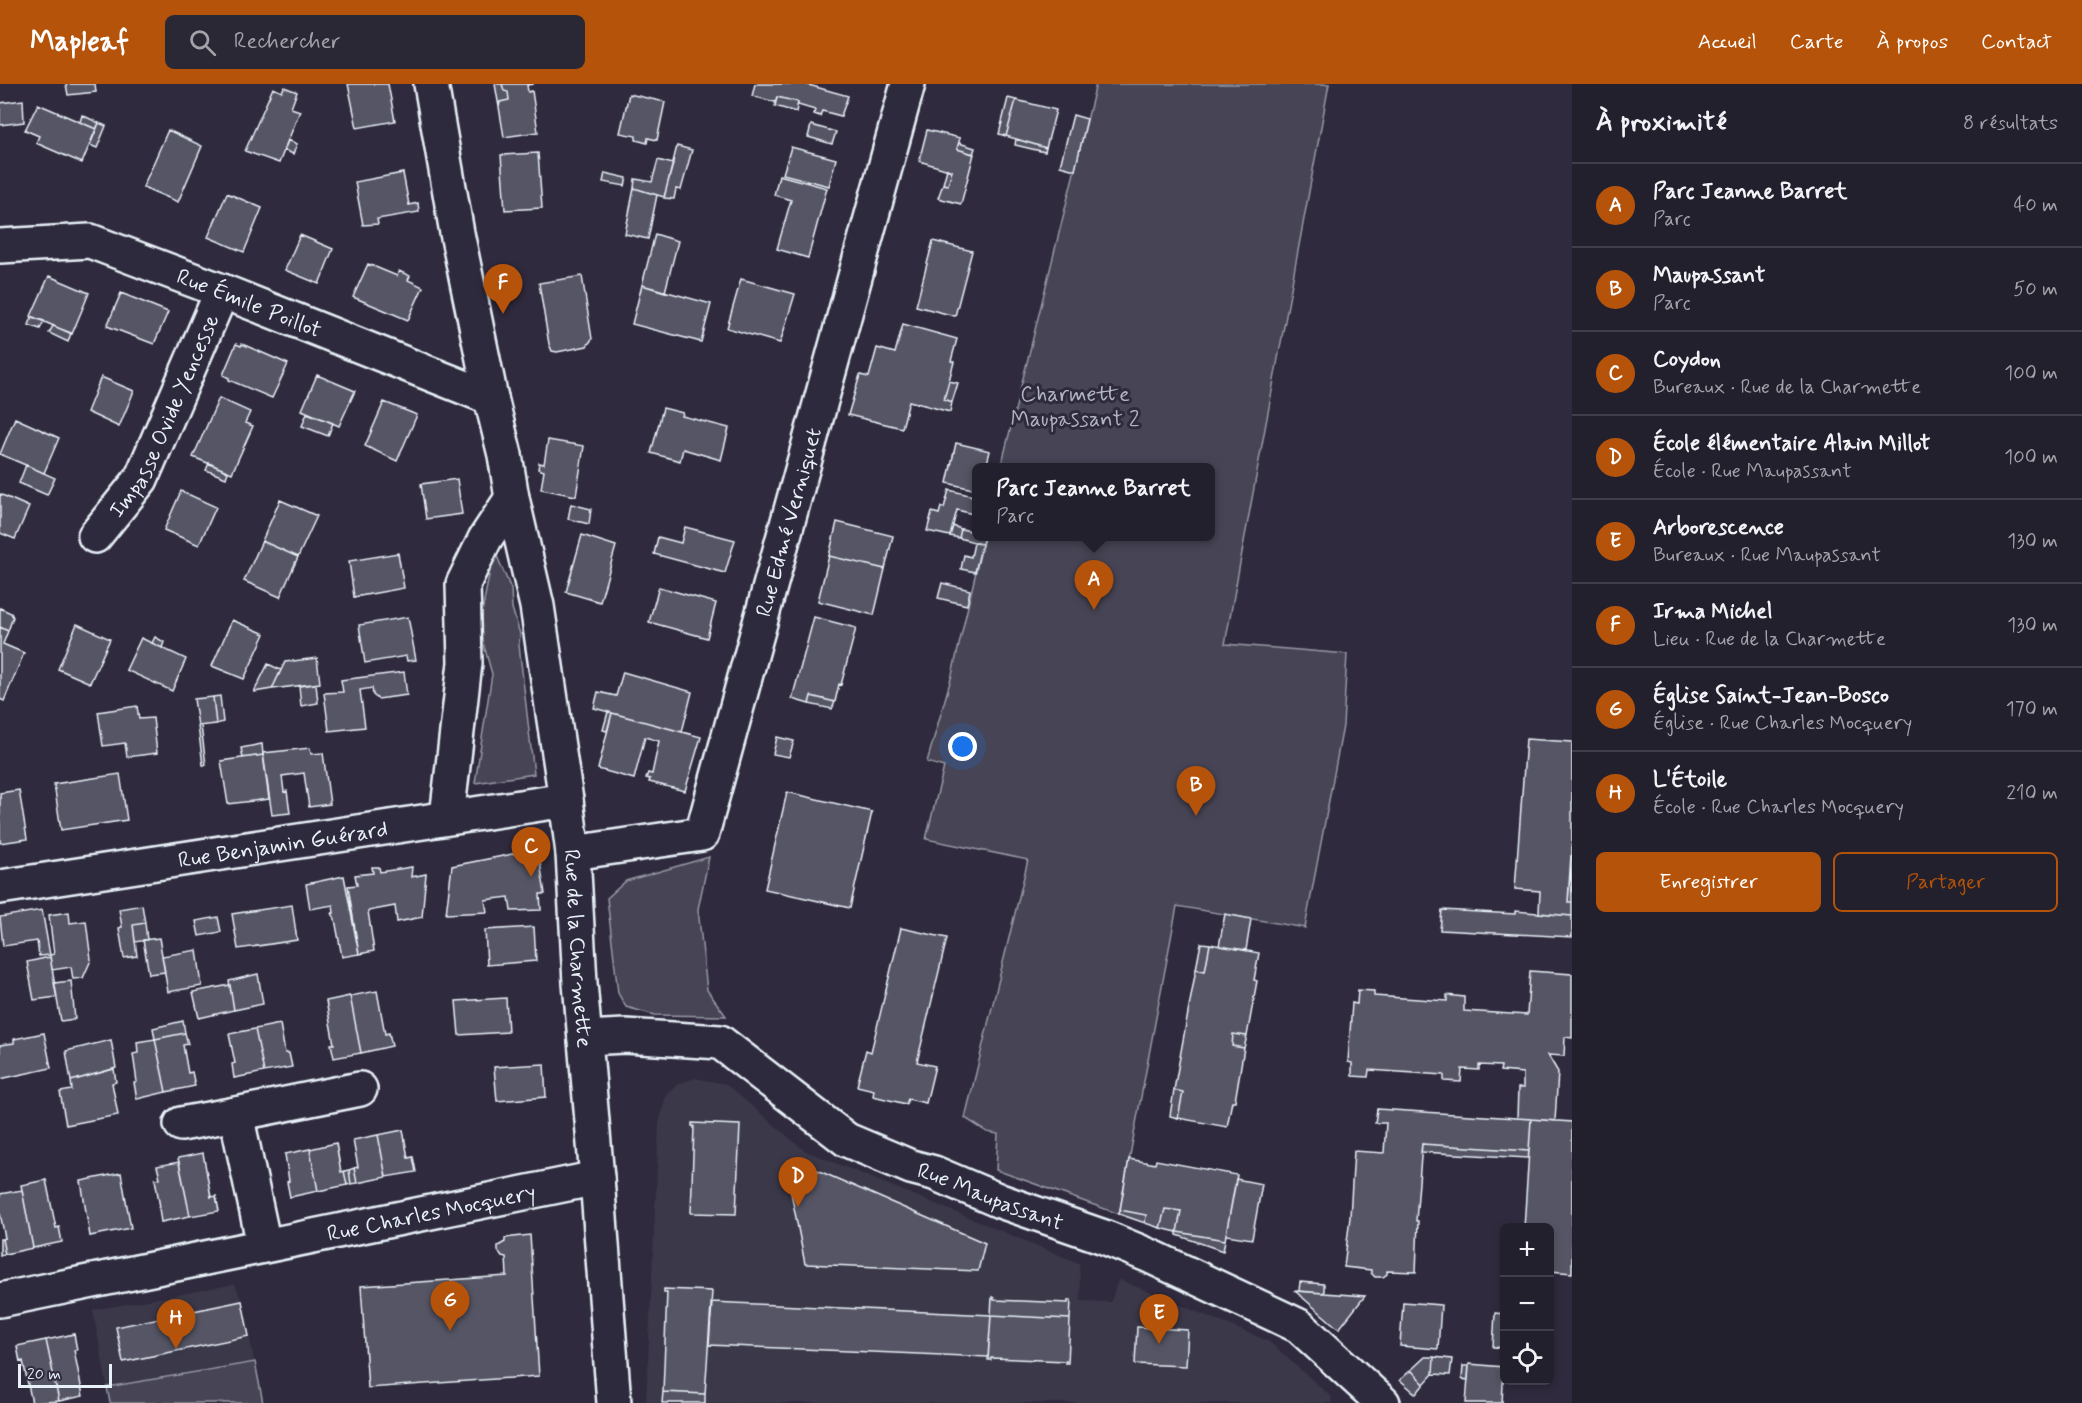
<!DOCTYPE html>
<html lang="fr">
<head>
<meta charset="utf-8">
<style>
  body { margin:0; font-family:Mynerve,sans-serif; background:#2b2836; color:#f1f3f6 }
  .controls { position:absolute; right:18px; bottom:18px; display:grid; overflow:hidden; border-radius:9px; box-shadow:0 3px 9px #0003 }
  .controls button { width:54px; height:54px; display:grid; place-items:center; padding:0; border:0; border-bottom:2px solid #403e4a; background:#23202e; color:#f1f3f6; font:30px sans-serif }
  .scale { position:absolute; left:18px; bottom:15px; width:94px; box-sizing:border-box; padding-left:6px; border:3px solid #e8f1f8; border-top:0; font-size:16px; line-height:21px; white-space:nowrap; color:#e8f1f8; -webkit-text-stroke:4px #2f2a3d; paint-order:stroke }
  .you { position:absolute; left:963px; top:663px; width:21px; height:21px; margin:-15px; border:4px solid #fff; border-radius:50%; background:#1a73e8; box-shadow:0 0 0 9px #1a73e833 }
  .badge { display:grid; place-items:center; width:39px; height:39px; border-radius:50%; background:#b45309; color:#fff; font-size:20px; font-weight:700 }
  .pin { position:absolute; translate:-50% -50px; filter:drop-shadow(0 2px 3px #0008) }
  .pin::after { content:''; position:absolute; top:32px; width:21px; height:18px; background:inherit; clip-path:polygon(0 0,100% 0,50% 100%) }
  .popup { position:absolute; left:972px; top:379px; width:243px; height:78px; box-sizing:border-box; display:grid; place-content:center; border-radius:9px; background:#23202e; filter:drop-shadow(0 2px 4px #0005); font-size:20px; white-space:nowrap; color:#a3a3aa }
  .popup b { font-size:22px; color:#f1f3f6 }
  .popup::after { content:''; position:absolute; left:50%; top:100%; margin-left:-12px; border:12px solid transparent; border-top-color:#23202e }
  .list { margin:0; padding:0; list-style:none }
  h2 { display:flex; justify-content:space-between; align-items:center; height:78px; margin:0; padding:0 24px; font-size:26px }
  h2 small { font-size:20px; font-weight:400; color:#a3a3aa }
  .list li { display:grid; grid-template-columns:39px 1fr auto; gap:18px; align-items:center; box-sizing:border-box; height:84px; padding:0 24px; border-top:2px solid #403e4a }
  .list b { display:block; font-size:22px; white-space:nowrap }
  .list p { margin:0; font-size:20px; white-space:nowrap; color:#a3a3aa }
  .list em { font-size:20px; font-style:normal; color:#a3a3aa }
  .actions { display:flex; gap:12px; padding:18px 24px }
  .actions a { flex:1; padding:14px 0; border:2px solid #b45309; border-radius:9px; text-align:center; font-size:21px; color:#b45309 }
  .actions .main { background:#b45309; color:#fff }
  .icon { flex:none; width:33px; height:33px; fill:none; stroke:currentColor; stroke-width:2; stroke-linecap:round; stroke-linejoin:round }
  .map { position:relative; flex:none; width:1572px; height:1319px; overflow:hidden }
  header { display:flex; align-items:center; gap:36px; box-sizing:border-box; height:84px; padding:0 30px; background:#b45309; color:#fff }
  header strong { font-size:28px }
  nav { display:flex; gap:33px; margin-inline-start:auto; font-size:21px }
  .search { width:420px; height:54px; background:#2b2836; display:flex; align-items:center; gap:15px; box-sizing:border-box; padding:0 21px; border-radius:9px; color:#a3a3aa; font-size:22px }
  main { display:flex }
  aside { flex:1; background:#23202e }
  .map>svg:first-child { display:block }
  .built { fill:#3b3749 }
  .green { fill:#464455; stroke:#979aa6; stroke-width:1.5 }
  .building { fill:#575565; stroke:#e8f1f8; stroke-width:1.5 }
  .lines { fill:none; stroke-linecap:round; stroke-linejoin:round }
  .minor-casing { stroke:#e8f1f8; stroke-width:38 }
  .minor { stroke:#2f2a3d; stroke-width:33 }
  .labels { text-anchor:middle; stroke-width:6; stroke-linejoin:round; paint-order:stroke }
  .street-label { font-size:22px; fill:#e8f1f8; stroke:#2f2a3d }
  .park-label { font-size:22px; fill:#afb4bf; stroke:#2f2a3d }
</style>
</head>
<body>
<header>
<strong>Mapleaf</strong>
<div class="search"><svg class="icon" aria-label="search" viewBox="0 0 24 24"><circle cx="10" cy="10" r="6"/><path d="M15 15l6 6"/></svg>Rechercher</div>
<nav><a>Accueil</a><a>Carte</a><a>À propos</a><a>Contact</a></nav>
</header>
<main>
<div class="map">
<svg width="1572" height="1319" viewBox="0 0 1572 1319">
  <rect width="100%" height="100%" fill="#2f2a3d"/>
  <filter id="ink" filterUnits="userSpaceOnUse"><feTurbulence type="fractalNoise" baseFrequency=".0167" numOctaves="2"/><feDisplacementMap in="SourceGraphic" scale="12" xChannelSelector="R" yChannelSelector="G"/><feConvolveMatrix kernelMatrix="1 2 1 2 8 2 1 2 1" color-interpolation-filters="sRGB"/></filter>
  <g filter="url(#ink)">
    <path class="built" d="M695,994L726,1000L804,1066L1079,1179L1081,1217L1111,1218L1118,1195L1268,1257L1332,1313L1331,1319H646L659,1039L666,1011L678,1000Z
      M235,1200L242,1217L263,1319H110L93,1226Z"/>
    <path class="green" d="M1096,0H1329L1225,560L1347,570L1343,642L1305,844L1177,822L1119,1130L996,1086L998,1050L987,1048L965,1034L1028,776L926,755L944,683L927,678L952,591L984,453L1211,452V384L1001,383Z
      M494,465L511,505L512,524L520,550L519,561L534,690L475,699L492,590L479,544Z
      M709,773L698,825L707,906L726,932L655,931L626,923L618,909L607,814L626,797Z
      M255,1278L263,1319H110L107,1303Z"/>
    <path class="building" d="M66,0H95L96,8L68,11Z
      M348,0H388L395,37L357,44Z
      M495,0H502L504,7L508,8L509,16L500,18L499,23Z
      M502,0H534L527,1L528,8L532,7L538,48L504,53L499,23L500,18L509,16L508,8L504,7Z
      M755,0H805L848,12L841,32L822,27L820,32L814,30L815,26L798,21V18L777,13L775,18L752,12Z
      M284,3L297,8L291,24L300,27L279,79L245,67L273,4L282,8Z
      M629,10L665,18L657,56L648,54L647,59L636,56V52L620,49Z
      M777,13L798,18L796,28L775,22Z
      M1008,14L1016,16L1006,52L999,50Z
      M23,16L24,38L0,41V19Z
      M1016,16L1056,26L1046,64L1006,52Z
      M38,20L96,45L82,79L36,59L39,52L25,46Z
      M82,31L99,39L96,45L80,38Z
      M1073,31L1087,35L1075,86L1060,82Z
      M99,39L106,42L97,64L90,61Z
      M811,41L836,48L832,60L808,53Z
      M168,46L202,62L178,118L143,103Z
      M927,46L960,54L957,65L974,70L961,120L938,114L943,100L948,101L952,87L919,77Z
      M1016,55L1046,64L1045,68L1015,61Z
      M288,56L297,60L293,70L284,66Z
      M959,59L975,64L973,70L957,65Z
      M677,62L692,66L681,106L676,105L674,115L664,114Z
      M791,63L836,75L829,102L783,90Z
      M538,69L542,124L505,126L501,71Z
      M658,76L673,80L664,113L634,104L635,95L652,98Z
      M947,85L952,87L948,101L943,100Z
      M403,89L409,121L418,119L419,128L377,135L378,140L363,141L355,98Z
      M605,89L627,94L625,102L603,98Z
      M779,91L827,104L808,174L777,165L791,116L774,111Z
      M634,104L657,111L648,155L625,150Z
      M227,109L262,124L244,168L208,153Z
      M655,150L678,157L665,208L642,201Z
      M300,151L333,165L319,200L285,186Z
      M933,157L972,167L955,232L916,222Z
      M368,180L397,192L399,187L410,192L408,196L423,203L408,236L353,213Z
      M49,192L89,209L72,250L31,232Z
      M582,192L592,255L587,262L557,268L552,267L549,260L539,199Z
      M741,195L795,210L780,259L727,244Z
      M642,201L711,220L701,258L632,240Z
      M121,209L168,228L154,260L107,242Z
      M32,233L44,237L40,245L29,241Z
      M903,240L957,255L951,277L954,278L944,315L952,318L950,328L909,317L902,344L848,331L860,291L869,293L877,264L895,269Z
      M53,242L71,249L68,258L49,249Z
      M236,260L241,262L242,260L288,280L272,314L229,296V294L223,291Z
      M317,291L355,307L339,342L302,326Z
      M101,293L134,307L119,343L87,328Z
      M949,297L958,299L952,318L944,315Z
      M219,314L250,328L245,339L253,342L232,389L193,373Z
      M384,318L417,331L397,377L365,362Z
      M663,324L683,329L682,332L729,344L721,376L683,365L680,377L651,369Z
      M307,329L333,339L328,352L302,342Z
      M15,334L59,354L44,389L0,370Z
      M548,356L584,362L576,412L541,405L544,387L538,385L539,379L544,380Z
      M956,359L990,367L986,383L988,384H977V406L947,399Z
      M209,379L228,388L226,394L206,386Z
      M26,381L55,394L47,411L19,399Z
      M457,395L462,430L426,435L421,400Z
      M949,406L977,413V431L957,426L950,452L927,447L932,428L939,430L941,423L944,424Z
      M181,407L216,423L199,461L164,446Z
      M0,410L29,423L15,455L0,449Z
      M280,416L317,432L298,473L262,457Z
      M571,420L591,425L589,440L568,435Z
      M837,438L893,452L885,485L829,472Z
      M953,442L961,445L959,454L950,452Z
      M685,443L735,456L725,489L654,470L658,453L681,459Z
      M977,444V452H984L982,460L959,454L961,445L976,448Z
      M582,451L616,462L600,518L566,508Z
      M262,457L298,473L280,513L244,497Z
      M974,459L982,460L975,488L961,485L964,471L971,473Z
      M398,469L404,504L354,513L349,477Z
      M829,472L885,485L874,531L818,517Z
      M942,499L970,506L967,521L938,514Z
      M659,503L716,519L707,554L649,538Z
      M0,524L11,529L13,533L8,547L0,543Z
      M408,533L416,576L407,577L406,572L365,579L359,541Z
      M814,533L856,544L841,601L839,600L835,618L811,612L809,620L792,615Z
      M232,536L265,550L244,595L212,582Z
      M77,540L110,555L90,599L58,585Z
      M0,543L8,547L3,560L24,569L4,617L0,615Z
      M155,553L164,558L162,564L152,559Z
      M141,554L186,575L172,607L126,586Z
      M317,574L320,599L272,605L285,578Z
      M268,580L281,586L272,605L254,608Z
      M404,588L407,611L378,615L373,611L372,604L360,606L365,643L329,647L324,609L343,608L341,596Z
      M623,588L692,608L682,648L594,624L598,608L616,612Z
      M316,600L318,619L301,622L299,602Z
      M220,612L223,638L216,640L213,613Z
      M811,612L835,618L832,625L809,620Z
      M213,613L216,640L198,642L194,615Z
      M137,622L139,635L153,634L157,669L127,673L125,659L103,662L98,628Z
      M608,628L612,629L607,647L603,646Z
      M612,629L701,653L685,707L649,698L650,695L646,694L648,689L652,690L659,657L645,653L634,695L598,685Z
      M198,642H201L206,681H203Z
      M777,653L794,657L789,673L773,670Z
      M1526,655L1572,658V772L1568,818H1572V832L1539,829L1540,807L1515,805Z
      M262,660L263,671L243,674L241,664Z
      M310,664L311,670L323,669L330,720L309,723L304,689L282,692L284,708L287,707L290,729L272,731L263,669Z
      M263,671L269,715L228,720L221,677Z
      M120,690L127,736L61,746L54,700Z
      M19,706L27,755L0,759V709Z
      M787,708L872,728L850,824L765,805Z
      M538,765L545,810H540L541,826L511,827L509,813L485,816L487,828L446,830L452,782Z
      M1571,771L1572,818H1568Z
      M372,783H379L380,788L412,783L411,793L426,790L422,833L397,838L395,822L368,827L374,867L359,870L348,802L357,801L355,791L373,789Z
      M344,792L359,870L342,873L335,835L332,829H334L333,821L310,825L306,800Z
      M142,821L145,839L133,841L137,872L124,874L119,844L122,843L119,825Z
      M292,821L297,856L238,865L232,830Z
      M42,826L50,871L39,872L37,857L3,862L0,833Z
      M1442,826L1515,830V827L1572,832V853L1440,846Z
      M69,828L70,839L86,837L91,876L83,894L73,895L71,883L52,886L50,871L54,870L49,831Z
      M1225,830L1251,835L1246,866L1219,862Z
      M218,833L221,848L199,852L196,837Z
      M145,839L147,856L135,858L133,841Z
      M534,843L536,877L487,881L485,846Z
      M901,844L947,854L917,978L935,982L926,1019L908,1015L906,1020L873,1012L874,1006L857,1002L866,966L871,968Z
      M159,854L165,888L149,890L143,856Z
      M1201,859L1210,860L1205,887L1196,885Z
      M1210,860L1259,869L1254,896L1257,897L1247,952L1233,950L1232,962L1244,964L1235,1017H1232L1227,1043L1178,1034L1183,1008L1174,1006L1196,885L1205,887Z
      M197,866L202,902L168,908L162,872Z
      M50,873L57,913L34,916L27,878Z
      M1530,887L1572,890V954L1565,953L1564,972L1548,971L1558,988L1555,1037L1517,1034L1518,1004H1523V989L1500,987L1501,982L1479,981V986L1462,985L1461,998L1444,997V991L1369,986L1368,993L1352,992V979L1348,978L1352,919L1357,920L1358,906L1374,907V912L1447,917V911L1464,913V927L1527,931Z
      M258,890L263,920L234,926L229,897Z
      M71,897L75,935L61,937L54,899Z
      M230,901L234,926L199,934L193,908Z
      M377,907L385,950L389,949L392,962L361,969L350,912Z
      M350,912L361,969L334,974L331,960H334L326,917Z
      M506,914L508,948L459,951L456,917Z
      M183,937L185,949L155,955L153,944Z
      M280,940L285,969H289L292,983L264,988L255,945Z
      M255,945L264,988L234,994L232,980L235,979L229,950Z
      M44,949L51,984L0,995V961L14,959V955Z
      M185,949L188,960L183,961L188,989L192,988L195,1002L166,1008L155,955Z
      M1233,950L1247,952L1244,964L1232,962Z
      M155,955L166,1008L137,1015L134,999L137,998L133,970L138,969L137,958Z
      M111,956L116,984L71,997L66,967Z
      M544,980L546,1013L497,1017L494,983Z
      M114,985L116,998L112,999L118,1031L66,1041L60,1008L72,1006L71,997Z
      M1174,1006L1183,1008L1178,1034L1170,1032Z
      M1377,1025L1531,1035L1529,1067L1422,1060L1416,1137H1418L1416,1188L1387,1187V1190L1383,1193H1375L1371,1189V1186L1344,1183L1350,1133L1354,1067L1384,1069L1386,1039H1375Z
      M1531,1035L1572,1038V1189L1550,1187V1144H1524Z
      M692,1039L740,1041L736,1130L691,1129L694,1042H692Z
      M403,1046L408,1074L413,1073L416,1088L386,1093L378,1051Z
      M378,1051L386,1093L357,1099L354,1084L358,1083L353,1056Z
      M336,1059L341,1088L344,1087L347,1101L318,1107L310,1065Z
      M1422,1060L1529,1067L1528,1074L1421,1068Z
      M310,1065L318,1107L290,1113L287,1098L289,1097L285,1070Z
      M203,1069L211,1113L216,1112L219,1127L190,1132L178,1074Z
      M1129,1075L1155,1080L1156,1076L1237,1091L1225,1156L1177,1148L1181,1127L1165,1125L1160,1144L1145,1139L1146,1131L1120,1126Z
      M796,1077L985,1159L978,1187L805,1180L787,1088Z
      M179,1078L190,1132L161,1138L159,1124L160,1123L155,1095L160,1094L157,1082Z
      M354,1084L357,1099L351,1100L349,1086Z
      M349,1086L351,1100L347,1101L344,1087Z
      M121,1089L131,1144L90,1152L81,1097Z
      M1236,1095L1262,1100L1252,1155L1226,1151Z
      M46,1096L56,1144L59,1143L62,1158L33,1164L21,1101Z
      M22,1106L33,1164L5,1170L2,1155L5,1154L0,1129V1110Z
      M1165,1125L1181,1127L1177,1148L1160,1144Z
      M1120,1126L1146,1131L1145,1139L1119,1130Z
      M1177,1148L1225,1156L1223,1167L1177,1151Z
      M530,1151L539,1292L368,1304L361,1202L507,1192L506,1173L502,1172L498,1167V1162L505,1158V1154Z
      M0,1155H2L5,1170L0,1171Z
      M1300,1198L1324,1200V1209L1299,1207Z
      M664,1205L712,1207L705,1310L663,1308L667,1208H664Z
      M1295,1207L1365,1212L1339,1245Z
      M992,1213L994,1214V1216L1068,1219V1216H1071L1070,1235L991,1231Z
      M242,1217L249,1252L123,1278L116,1243Z
      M712,1218L991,1231L988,1273L709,1261Z
      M1403,1218L1441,1221L1438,1265L1400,1262Z
      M1495,1229L1504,1230V1264L1493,1263Z
      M991,1231L1070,1235L1068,1279H1065L1066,1277L991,1274V1276H988Z
      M1137,1243L1188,1246L1186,1282L1135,1280Z
      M74,1250L77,1266H74L83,1312L59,1317L46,1256Z
      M46,1256L59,1317L32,1319L23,1277L20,1278L17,1262Z
      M1425,1273H1434L1433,1290L1424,1300L1411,1286Z
      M1434,1273L1452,1275L1450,1291L1433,1290Z
      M1469,1280L1504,1283L1502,1319H1466Z
      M1463,1282H1469L1468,1296L1462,1295Z
      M1411,1286L1424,1300L1416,1310L1400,1296Z
      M663,1308L705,1310V1319H662Z"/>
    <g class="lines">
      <defs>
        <g id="minor">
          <path id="s1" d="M431,0L457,149L491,314L505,371L512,414L537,522L566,716L573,769L580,899L597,1094L614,1319"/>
          <path id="s2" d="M0,162L90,157L222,207L491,314"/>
          <path id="s3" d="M95,452L141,395L222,207"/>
          <path d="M447,733L465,579L463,500L485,455L512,414"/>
          <path id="s4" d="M573,769L702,750L908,0"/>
          <path id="s5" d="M0,803L566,716"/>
          <path id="s6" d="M585,954L625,952L720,958L847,1056L911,1083L934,1089L1000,1117L1104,1153L1150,1172L1299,1242L1383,1319"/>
          <path d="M181,1040L236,1030"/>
          <path d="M264,1161L236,1030L360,1005"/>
          <path id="s7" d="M0,1216L597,1094"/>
        </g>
      </defs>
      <use href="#minor" class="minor-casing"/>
      <use href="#minor" class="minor"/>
    </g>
  </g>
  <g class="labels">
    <g class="street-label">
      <text dy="8" stroke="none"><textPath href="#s2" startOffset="261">Rue Émile Poillot</textPath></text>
      <text dy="8" stroke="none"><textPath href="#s3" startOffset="140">Impasse Ovide Yencesse</textPath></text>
      <text dy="8" stroke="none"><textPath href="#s4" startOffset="454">Rue Edmé Verniquet</textPath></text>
      <text dy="8" stroke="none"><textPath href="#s5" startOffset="286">Rue Benjamin Guérard</textPath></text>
      <text dy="8" stroke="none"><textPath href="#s1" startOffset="878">Rue de la Charmette</textPath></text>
      <text dy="8" stroke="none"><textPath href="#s6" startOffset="450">Rue Maupassant</textPath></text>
      <text dy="8" stroke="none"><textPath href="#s7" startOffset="440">Rue Charles Mocquery</textPath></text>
    </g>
    <g class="park-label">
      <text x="1075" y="317">Charmette<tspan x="1075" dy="25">Maupassant 2</tspan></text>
    </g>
  </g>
</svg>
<div class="controls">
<button>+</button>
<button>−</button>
<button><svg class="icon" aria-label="locate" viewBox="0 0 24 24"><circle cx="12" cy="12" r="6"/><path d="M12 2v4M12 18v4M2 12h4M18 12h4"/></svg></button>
</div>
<div class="scale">20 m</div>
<div class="you"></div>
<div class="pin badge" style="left:1094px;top:526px">A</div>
<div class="popup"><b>Parc Jeanne Barret</b>Parc</div>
<div class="pin badge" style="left:1196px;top:732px">B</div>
<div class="pin badge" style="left:531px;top:793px">C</div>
<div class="pin badge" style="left:798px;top:1123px">D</div>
<div class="pin badge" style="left:1159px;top:1260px">E</div>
<div class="pin badge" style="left:503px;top:230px">F</div>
<div class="pin badge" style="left:450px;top:1247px">G</div>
<div class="pin badge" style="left:176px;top:1265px">H</div>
</div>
<aside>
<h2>À proximité<small>8 résultats</small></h2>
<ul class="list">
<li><span class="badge">A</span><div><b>Parc Jeanne Barret</b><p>Parc</p></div><em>40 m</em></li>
<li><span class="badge">B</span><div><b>Maupassant</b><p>Parc</p></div><em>50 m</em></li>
<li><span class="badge">C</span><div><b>Coydon</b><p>Bureaux · Rue de la Charmette</p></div><em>100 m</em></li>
<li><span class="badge">D</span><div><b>École élémentaire Alain Millot</b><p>École · Rue Maupassant</p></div><em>100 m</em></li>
<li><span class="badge">E</span><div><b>Arborescence</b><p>Bureaux · Rue Maupassant</p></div><em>130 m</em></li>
<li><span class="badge">F</span><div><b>Irma Michel</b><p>Lieu · Rue de la Charmette</p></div><em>130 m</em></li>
<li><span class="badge">G</span><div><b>Église Saint-Jean-Bosco</b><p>Église · Rue Charles Mocquery</p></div><em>170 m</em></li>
<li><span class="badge">H</span><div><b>L'Étoile</b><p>École · Rue Charles Mocquery</p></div><em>210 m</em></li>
</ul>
<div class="actions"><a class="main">Enregistrer</a><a>Partager</a></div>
</aside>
</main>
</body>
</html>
